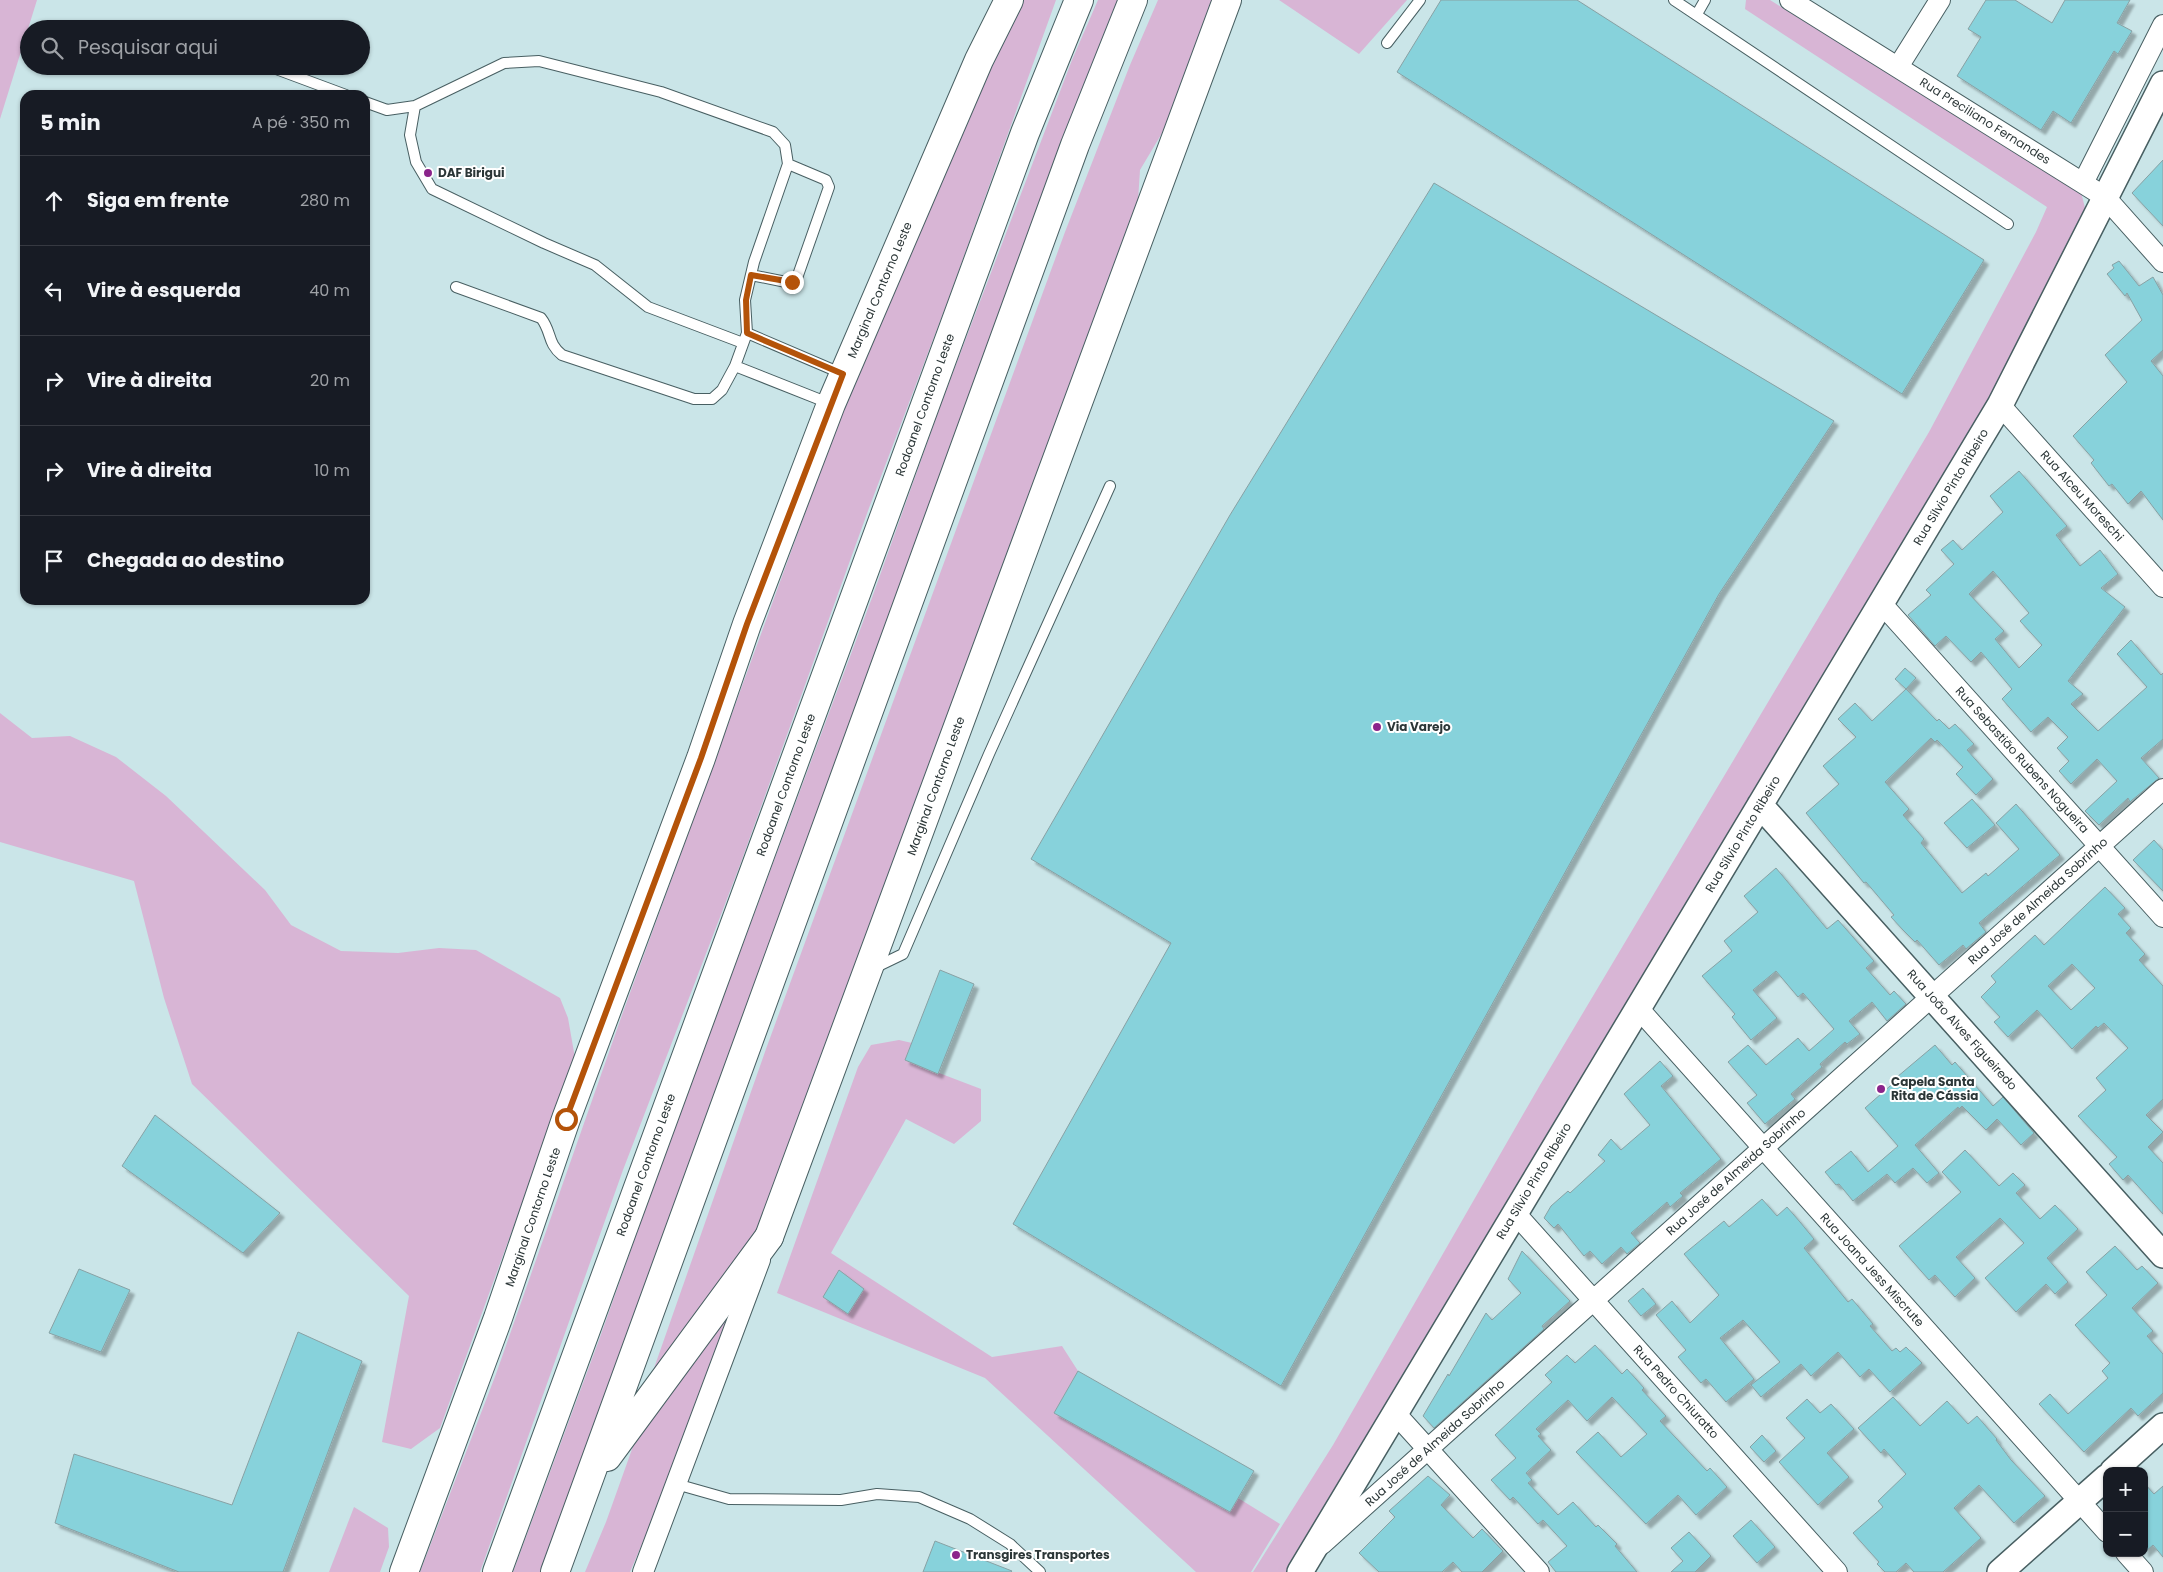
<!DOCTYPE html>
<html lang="pt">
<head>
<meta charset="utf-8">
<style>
  body { margin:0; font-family:Poppins,sans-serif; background:#20242c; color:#f1f3f6 }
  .controls { position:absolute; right:15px; bottom:15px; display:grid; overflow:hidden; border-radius:10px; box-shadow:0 1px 4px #0004 }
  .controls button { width:45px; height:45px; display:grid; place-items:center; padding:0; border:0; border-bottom:1px solid #363941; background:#171b24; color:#f1f3f6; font:25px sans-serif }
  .stop { position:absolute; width:15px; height:15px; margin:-11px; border:4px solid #b45309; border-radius:50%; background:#fff }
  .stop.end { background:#b45309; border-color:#fff; box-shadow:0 1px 5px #0008 }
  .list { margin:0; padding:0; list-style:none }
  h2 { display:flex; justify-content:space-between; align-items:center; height:65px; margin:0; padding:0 20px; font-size:21px }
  h2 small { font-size:16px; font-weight:400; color:#9ea1a6 }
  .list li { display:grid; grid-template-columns:32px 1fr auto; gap:15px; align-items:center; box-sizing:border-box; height:90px; padding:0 20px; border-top:1px solid #363941 }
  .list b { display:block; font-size:19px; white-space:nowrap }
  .list em { font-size:16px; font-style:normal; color:#9ea1a6 }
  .icon { flex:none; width:28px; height:28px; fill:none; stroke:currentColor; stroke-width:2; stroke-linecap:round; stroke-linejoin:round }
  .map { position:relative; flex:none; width:2163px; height:1572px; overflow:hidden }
  .search { position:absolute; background:#171b24; box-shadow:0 1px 4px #0004; left:20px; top:20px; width:350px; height:55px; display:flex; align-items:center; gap:12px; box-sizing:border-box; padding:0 18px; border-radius:28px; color:#9ea1a6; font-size:19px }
  .panel { position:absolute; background:#171b24; box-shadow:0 1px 4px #0004; left:20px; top:90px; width:350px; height:515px; border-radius:15px }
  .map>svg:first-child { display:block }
  .green { fill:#d8b5d5 }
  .building { fill:#87d2db; stroke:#88a1a4; fill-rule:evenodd; filter:url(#shadow) }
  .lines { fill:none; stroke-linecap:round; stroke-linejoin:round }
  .service-casing { stroke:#485f62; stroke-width:12 }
  .minor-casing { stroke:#485f62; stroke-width:22 }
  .tertiary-casing { stroke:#485f62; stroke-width:28 }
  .secondary-casing { stroke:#485f62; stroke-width:30 }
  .motorway-casing { stroke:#485f62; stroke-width:30 }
  .service { stroke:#fff; stroke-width:10 }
  .minor { stroke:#fff; stroke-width:20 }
  .tertiary { stroke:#fff; stroke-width:25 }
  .secondary { stroke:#fff; stroke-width:28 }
  .motorway { stroke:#fff; stroke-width:28 }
  .route { stroke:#b45309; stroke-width:6 }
  .poi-dot { fill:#8b248b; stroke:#fff; stroke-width:2 }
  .labels { text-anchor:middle; stroke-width:4; stroke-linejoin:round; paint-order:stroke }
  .street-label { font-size:12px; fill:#2b3637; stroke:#fff }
  .poi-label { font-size:12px; font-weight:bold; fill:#2b3637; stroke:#fff; text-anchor:start }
</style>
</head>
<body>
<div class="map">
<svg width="2163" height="1572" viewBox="0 0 2163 1572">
  <defs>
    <filter id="shadow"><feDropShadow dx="4.5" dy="4.5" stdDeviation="1" flood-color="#0004"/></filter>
  </defs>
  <rect width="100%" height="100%" fill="#cae5e8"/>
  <path class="green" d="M0,0H37L0,119Z
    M1023,0H1056L950,295L869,508L740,865L623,1170L480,1572H420L496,1374L622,1015L850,390L963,129Z
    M1098,0H1125L544,1572H513L599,1340L671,1137L873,595L941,404L1072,60Z
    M1158,0H1221L1168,123L1140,170L1137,216L764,1231L662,1373L653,1371L766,1049L1065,232L1130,65Z
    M1279,0H1407L1359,54Z
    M1746,0H1770L2081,192L2087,216L1995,399L1290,1572H1253L1333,1445L1540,1085L1929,432L2036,232L2047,207L1745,9Z
    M0,713L32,738L70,736L116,757L166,796L204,832L265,890L291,925L341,951L398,953L439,948L476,950L560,998L568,1018L575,1058L440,1428L411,1449L382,1442L409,1296L192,1084L164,998L134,881L0,842Z
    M899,1040L912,1043L905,1060L981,1089V1121L954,1144L906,1119L831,1253L992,1357L1062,1346L1078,1371L1054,1413L1230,1512L1238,1498L1280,1524L1251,1572H1196L985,1378L777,1293L858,1067L871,1045Z
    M732,1311L679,1458L630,1572H585L606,1522L636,1438Z
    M354,1507L388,1528L389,1547L380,1572H329Z"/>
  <path class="building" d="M1441,0H1577L1984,260L1902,394L1397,72Z
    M1986,0H2015L2052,23L2065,0H2130L2117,23L2132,31L2118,54L2114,51L2071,123L2053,111L2041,130L1957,76L1981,37L1968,29Z
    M2163,160V226L2132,193Z
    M1434,183L1834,421L1719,594L1281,1386L1013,1224L1171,943L1031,859L1230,515Z
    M2119,261L2139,286L2153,277L2163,295V350L2151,361L2163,376V520L2141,491L2128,504L2112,484L2109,486L2091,463L2094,460L2073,436L2127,382L2105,355L2142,320L2127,293L2125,296L2107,274L2114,268L2112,265Z
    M2019,471L2067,526L2056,535L2080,566L2100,550L2118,574L2101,588L2125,607L2068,681L2083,694L2071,704L2098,731L2147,687L2117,654L2131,640L2161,675L2163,673V739L2141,758L2159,778L2131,801L2130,802L2128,798L2099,825L2085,811L2117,781L2097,759L2071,784L2059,771L2069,761L2057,748L2068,737L2048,717L2031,732L2002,699L2012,689L1981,652L1971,662L1946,636L1935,646L1908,615L1931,595L1926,590L1954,564L1941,550L1953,540L1962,550L2003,512L1990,496ZM1993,571L2029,613L2020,621L2042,645L2019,668L1995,639L2004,631L1969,594Z
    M1905,668L1916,678L1906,689L1895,679Z
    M1906,689L1937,721L1939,719L1949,729L1955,724L1974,744L1967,750L1993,779L1976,795L1956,774L1963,767L1937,740L1935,742L1931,738L1885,782L1909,809L1903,815L1924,839L1921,843L1962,893L1986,873L1988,876L2019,849L1996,823L2016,804L2060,855L1979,923L1986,932L1966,949L1963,945L1939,965L1917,940L1915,942L1903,930L1891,917L1894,915L1866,882L1864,883L1806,813L1839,784L1823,766L1856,737L1838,719L1855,703L1872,721Z
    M1972,799L1995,825L1967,848L1944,823Z
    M2154,840L2163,850V891L2133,860Z
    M1776,868L1827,929L1838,920L1874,961L1866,968L1890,995L1894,991L1906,1004L1887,1021L1872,1002L1849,1021L1860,1034L1847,1044L1845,1042L1820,1064L1822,1067L1791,1094L1795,1099L1765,1124L1747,1103L1757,1095L1728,1062L1748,1045L1766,1065L1798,1038L1809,1051L1834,1029L1803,993L1798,997L1776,971L1753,990L1777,1018L1751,1040L1732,1017L1735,1014L1702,976L1732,951L1724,941L1758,912L1744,896Z
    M2105,887L2125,908L2118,914L2131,928L2126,933L2145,954L2139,960L2163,986V1099L2146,1115L2163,1132L2148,1147L2163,1163V1214L2128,1175L2123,1180L2109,1164L2117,1157L2078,1116L2106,1090L2096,1078L2128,1048L2104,1023L2098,1028L2096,1026L2072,1049L2037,1010L2008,1037L1994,1022L2000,1017L1981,997L1996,982L1991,976L2035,935L2044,945ZM2072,964L2095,988L2071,1010L2048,986Z
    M940,970L974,984L938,1074L905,1060Z
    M1935,1045L1952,1065L1955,1062L1993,1106L2003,1097L2034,1133L2021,1145L1997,1119L1986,1130L1962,1106L1959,1109L1958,1107L1915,1145L1939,1173L1927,1183L1913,1168L1895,1183L1887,1174L1853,1201L1839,1184L1836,1185L1825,1172L1851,1151L1868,1172L1898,1146L1865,1108L1898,1079L1897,1077Z
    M1660,1061L1673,1076L1661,1086L1721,1159L1680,1193L1683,1196L1670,1207L1667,1202L1631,1233L1640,1243L1627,1254L1621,1247L1602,1264L1590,1251L1584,1256L1558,1224L1554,1228L1544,1218L1551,1206L1568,1191L1570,1193L1605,1161L1598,1155L1611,1139L1621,1150L1650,1125L1624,1094Z
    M155,1115L280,1213L243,1253L122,1166Z
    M1965,1150L1999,1186L2013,1173L2025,1185L2016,1193L2040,1219L2055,1205L2078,1229L2047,1258L2068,1282L2055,1294L2046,1284L2016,1312L1985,1278L2024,1243L2000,1218L1956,1257L1975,1278L1955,1297L1935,1275L1929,1280L1899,1246L1961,1192L1942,1172Z
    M1762,1199L1777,1216L1787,1207L1800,1222L1814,1239L1804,1248L1848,1302L1852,1299L1873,1324L1870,1326L1892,1351L1896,1348L1900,1352L1906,1347L1922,1363L1890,1392L1869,1369L1860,1377L1838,1352L1811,1376L1801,1364L1761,1397L1751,1385L1780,1362L1743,1320L1720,1338L1754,1379L1726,1402L1706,1379L1701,1383L1678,1357L1686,1350L1656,1315L1672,1301L1690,1323L1719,1295L1684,1254L1724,1221L1729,1227Z
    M2115,1246L2137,1270L2142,1266L2158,1283L2132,1308L2153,1331L2147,1336L2163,1354V1393L2138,1416L2131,1408L2084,1452L2039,1404L2050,1394L2068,1414L2108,1378L2102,1371L2110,1363L2075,1325L2107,1295L2086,1272Z
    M1522,1251L1570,1301L1542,1326L1544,1329L1434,1428L1423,1416L1448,1374L1449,1376L1486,1313L1492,1320L1521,1293L1508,1279Z
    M79,1269L130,1290L101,1352L49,1333Z
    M839,1270L864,1289L848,1314L823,1297Z
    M1643,1288L1656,1304L1641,1316L1628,1301Z
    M298,1332L362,1361L283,1572H179L55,1523L74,1454L232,1505Z
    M1595,1345L1622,1374L1627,1369L1644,1388L1642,1390L1666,1416L1660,1421L1707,1471L1710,1468L1727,1487L1696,1515L1678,1495L1646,1524L1576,1452L1598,1432L1621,1457L1647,1434L1612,1397L1587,1421L1568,1400L1536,1429L1541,1434L1538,1436L1551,1450L1526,1473L1532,1480L1528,1483L1558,1515L1573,1502L1596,1527L1598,1525L1617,1544L1615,1546L1637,1572H1556L1548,1562L1567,1546L1543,1520L1538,1524L1513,1497L1510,1500L1491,1480L1516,1458L1495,1435L1552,1382L1545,1375L1567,1355L1575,1363Z
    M1078,1371L1254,1471L1230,1512L1054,1413Z
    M1893,1397L1920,1426L1947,1401L1968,1424L1977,1416L1997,1439L1996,1440L2011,1460L2045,1496L2014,1523L1979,1485L1954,1508L1981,1538L1943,1572H1914L1906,1563L1896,1572H1885L1877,1564L1879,1562L1853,1533L1883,1507L1878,1501L1906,1474L1884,1449L1881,1453L1858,1428Z
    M1807,1399L1820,1413L1831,1404L1854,1429L1827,1453L1849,1477L1818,1505L1779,1462L1805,1438L1786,1418Z
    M1762,1435L1776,1451L1764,1462L1750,1447Z
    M1428,1476L1450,1495L1441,1505L1473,1538L1482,1529L1503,1551L1482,1572H1462L1453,1562L1442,1572H1379L1359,1553L1395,1517L1389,1511Z
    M2144,1483L2154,1494L2163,1486V1557L2153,1545L2144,1553Z
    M1751,1520L1775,1547L1757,1563L1733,1536Z
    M1689,1532L1711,1556L1695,1572H1671L1683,1561L1671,1548Z
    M935,1541L1012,1571L1011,1572H923Z"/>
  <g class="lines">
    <defs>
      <path id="service" d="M1674,0L2008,224
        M1697,14L1705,0
        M1387,43L1420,0
        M268,66L346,95
        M365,102L387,110L415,106L504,63L539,61L661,92L773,132L785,145L788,164L754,262L745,300L747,333L735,366L722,390L712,399H694L562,355C547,343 552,332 541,318L456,287
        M415,106L410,135L416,162L432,189L544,243L595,265L648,307L743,343
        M751,275L786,282H792L797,278L829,187L826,180L788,164
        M747,333L843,374
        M735,366L831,404
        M874,968L903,954L989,754L1110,486
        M676,1484L729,1499L841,1500L877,1494L919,1497L970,1519L1010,1544L1040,1572"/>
      <path id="minor" d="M1790,0L2105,197L2163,262
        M1898,67L1940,0
        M2083,183L2163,25
        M2000,405L2163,587
        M1881,603L2163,917
        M1638,1008L2107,1532
        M1515,1213L1837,1572
        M1395,1413L1539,1572
        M1322,1544L2163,789
        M2126,1553L2143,1572
        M643,1572L760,1260"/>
      <path id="tertiary" d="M1760,805L2163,1255
        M2113,1471L2163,1426
        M1300,1572L2000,405L2163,84
        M2000,1572L2107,1477"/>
      <path id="secondary" d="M769,1237L1227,0
        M404,1572L498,1318L566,1119L701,758L747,624L831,404L979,60L1009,0"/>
      <path id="motorway" d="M607,1457L769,1237
        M497,1572L1025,133L1079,0
        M555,1572L1075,145L1133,0"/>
    </defs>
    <use href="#service" class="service-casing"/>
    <use href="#minor" class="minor-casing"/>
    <use href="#tertiary" class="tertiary-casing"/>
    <use href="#secondary" class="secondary-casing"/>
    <use href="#motorway" class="motorway-casing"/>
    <use href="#service" class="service"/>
    <use href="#minor" class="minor"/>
    <use href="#tertiary" class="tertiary"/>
    <use href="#secondary" class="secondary"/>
    <use href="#motorway" class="motorway"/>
  </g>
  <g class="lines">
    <path class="route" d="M566,1119L701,758L747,624L843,374L747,333L746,300L751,275L792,282"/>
  </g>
  <g class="poi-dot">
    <circle cx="428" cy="173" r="5"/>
    <circle cx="1377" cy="727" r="5"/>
    <circle cx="1881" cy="1089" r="5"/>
    <circle cx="956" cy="1555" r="5"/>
  </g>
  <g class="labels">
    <g class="street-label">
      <text transform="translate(1985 121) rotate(32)" y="4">Rua Preciliano Fernandes</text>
      <text transform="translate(880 290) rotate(-67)" y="4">Marginal Contorno Leste</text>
      <text transform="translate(925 405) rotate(-70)" y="4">Rodoanel Contorno Leste</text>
      <text transform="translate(1951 487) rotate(-59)" y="4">Rua Sílvio Pinto Ribeiro</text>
      <text transform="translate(2082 496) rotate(48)" y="4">Rua Alceu Moreschi</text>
      <text transform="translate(2022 760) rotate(48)" y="4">Rua Sebastião Rubens Nogueira</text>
      <text transform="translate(786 785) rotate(-70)" y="4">Rodoanel Contorno Leste</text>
      <text transform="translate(936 786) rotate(-70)" y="4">Marginal Contorno Leste</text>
      <text transform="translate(1743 834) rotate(-59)" y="4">Rua Sílvio Pinto Ribeiro</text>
      <text transform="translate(2038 901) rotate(-42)" y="4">Rua José de Almeida Sobrinho</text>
      <text transform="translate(1962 1030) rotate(48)" y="4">Rua João Alves Figueiredo</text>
      <text transform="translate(646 1165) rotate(-70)" y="4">Rodoanel Contorno Leste</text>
      <text transform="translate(1736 1172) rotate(-42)" y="4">Rua José de Almeida Sobrinho</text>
      <text transform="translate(1534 1181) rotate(-59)" y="4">Rua Sílvio Pinto Ribeiro</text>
      <text transform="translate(533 1217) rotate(-71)" y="4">Marginal Contorno Leste</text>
      <text transform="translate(1872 1270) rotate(48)" y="4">Rua Joana Jess Miscrute</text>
      <text transform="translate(1676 1392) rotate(48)" y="4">Rua Pedro Chiuratto</text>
      <text transform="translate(1435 1443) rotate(-42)" y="4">Rua José de Almeida Sobrinho</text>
    </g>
    <g class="poi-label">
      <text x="438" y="177">DAF Birigui</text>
      <text x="1387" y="731">Via Varejo</text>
      <text x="1891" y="1086">Capela Santa<tspan x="1891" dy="14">Rita de Cássia</tspan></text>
      <text x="966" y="1559">Transgires Transportes</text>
    </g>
  </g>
</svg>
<div class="controls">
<button>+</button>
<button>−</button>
</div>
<div class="stop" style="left:566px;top:1119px"></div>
<div class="stop end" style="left:792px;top:282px"></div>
<div class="search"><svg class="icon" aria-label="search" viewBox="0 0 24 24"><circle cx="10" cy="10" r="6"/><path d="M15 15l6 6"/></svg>Pesquisar aqui</div>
<section class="panel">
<h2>5 min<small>A pé · 350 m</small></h2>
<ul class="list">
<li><svg class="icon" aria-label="ahead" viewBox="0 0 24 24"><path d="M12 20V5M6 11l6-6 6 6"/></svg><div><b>Siga em frente</b></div><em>280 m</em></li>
<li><svg class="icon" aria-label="left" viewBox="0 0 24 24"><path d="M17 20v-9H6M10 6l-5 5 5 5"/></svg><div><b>Vire à esquerda</b></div><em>40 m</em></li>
<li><svg class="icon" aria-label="right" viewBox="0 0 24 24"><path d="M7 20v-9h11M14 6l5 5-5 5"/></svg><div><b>Vire à direita</b></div><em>20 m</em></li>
<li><svg class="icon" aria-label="right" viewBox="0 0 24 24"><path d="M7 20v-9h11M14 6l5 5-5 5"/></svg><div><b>Vire à direita</b></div><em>10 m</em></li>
<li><svg class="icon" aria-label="arrive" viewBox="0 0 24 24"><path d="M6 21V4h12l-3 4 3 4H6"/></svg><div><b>Chegada ao destino</b></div></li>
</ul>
</section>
</div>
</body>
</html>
